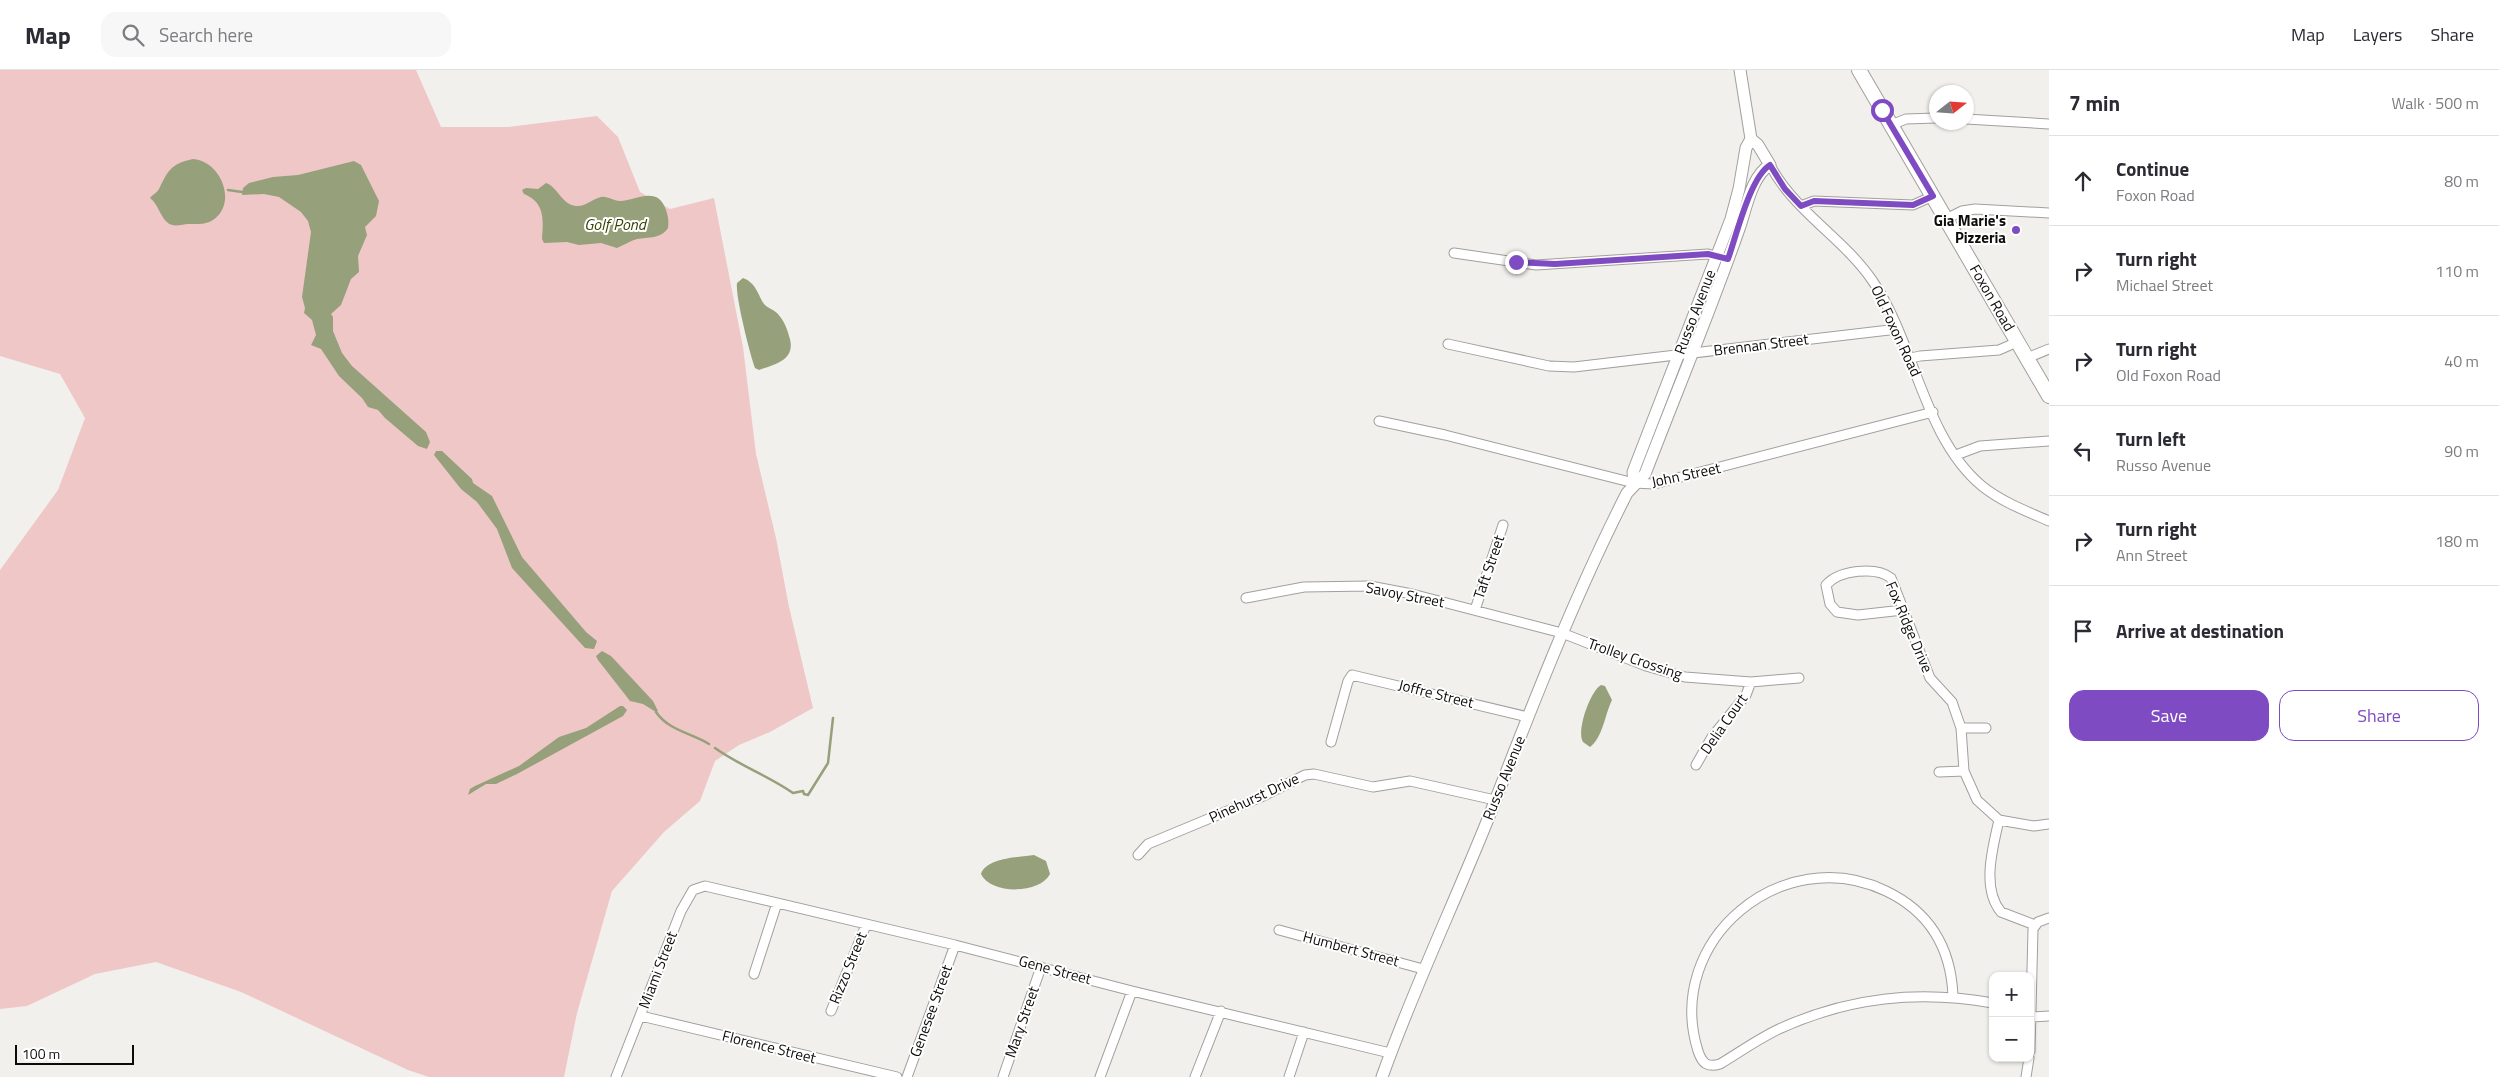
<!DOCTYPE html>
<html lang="en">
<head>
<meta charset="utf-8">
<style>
  body { margin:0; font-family:"Titillium Web",sans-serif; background:#f7f7f7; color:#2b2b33 }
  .controls { position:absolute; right:15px; bottom:15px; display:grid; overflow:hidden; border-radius:10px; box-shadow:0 1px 4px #0004 }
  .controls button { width:45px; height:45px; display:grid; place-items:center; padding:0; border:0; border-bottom:1px solid #e1e1e2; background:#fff; color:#2b2b33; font:25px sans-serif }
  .compass { position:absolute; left:1929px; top:15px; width:45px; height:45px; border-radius:50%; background:#fff; box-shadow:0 1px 4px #0004; rotate:73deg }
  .scale { position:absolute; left:15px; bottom:12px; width:119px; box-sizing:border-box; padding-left:5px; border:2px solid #0d0c0b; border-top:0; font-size:14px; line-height:18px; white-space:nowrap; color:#0d0c0b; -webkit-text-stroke:4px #fff; paint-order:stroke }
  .stop { position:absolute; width:15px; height:15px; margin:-11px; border:4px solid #7f4bc2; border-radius:50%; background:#fff }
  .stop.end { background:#7f4bc2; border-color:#fff; box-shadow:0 1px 5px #0008 }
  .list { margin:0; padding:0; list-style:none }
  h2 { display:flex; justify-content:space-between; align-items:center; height:65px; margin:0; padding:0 20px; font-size:21px }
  h2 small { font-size:16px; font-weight:400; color:#7c7c81 }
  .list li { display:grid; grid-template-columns:32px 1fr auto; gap:15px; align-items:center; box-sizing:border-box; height:90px; padding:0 20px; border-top:1px solid #e1e1e2 }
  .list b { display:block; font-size:19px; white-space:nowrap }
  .list p { margin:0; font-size:16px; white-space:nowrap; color:#7c7c81 }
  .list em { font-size:16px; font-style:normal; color:#7c7c81 }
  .actions { display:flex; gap:10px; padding:15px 20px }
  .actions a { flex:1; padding:11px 0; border:1px solid #7f4bc2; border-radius:15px; text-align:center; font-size:18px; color:#7f4bc2 }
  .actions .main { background:#7f4bc2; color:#fff }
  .icon { flex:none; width:28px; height:28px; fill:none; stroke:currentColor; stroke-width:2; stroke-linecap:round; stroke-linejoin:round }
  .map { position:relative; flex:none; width:2049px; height:1007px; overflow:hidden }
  header { display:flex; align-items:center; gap:30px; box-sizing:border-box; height:70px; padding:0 25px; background:#fff; border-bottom:1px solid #e1e1e2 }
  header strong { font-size:24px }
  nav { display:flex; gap:28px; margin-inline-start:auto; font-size:18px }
  .search { width:350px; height:45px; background:#f7f7f7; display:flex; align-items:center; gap:12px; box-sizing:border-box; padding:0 18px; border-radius:15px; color:#7c7c81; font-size:19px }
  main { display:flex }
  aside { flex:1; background:#fff }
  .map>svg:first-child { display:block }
  .green { fill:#efc7c7 }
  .water { fill:#96a07b }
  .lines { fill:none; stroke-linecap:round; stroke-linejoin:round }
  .stream { stroke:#96a07b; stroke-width:2.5 }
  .minor-casing { stroke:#a29f9c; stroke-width:11 }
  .tertiary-casing { stroke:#a29f9c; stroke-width:13 }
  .primary-casing { stroke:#a29f9c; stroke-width:16 }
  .minor { stroke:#fff; stroke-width:9 }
  .tertiary { stroke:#fff; stroke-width:11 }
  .primary { stroke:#fff; stroke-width:14 }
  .route { stroke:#7f4bc2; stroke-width:6 }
  .poi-dot { fill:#7f4bc2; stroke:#fff; stroke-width:2 }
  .labels { text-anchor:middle; stroke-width:4; stroke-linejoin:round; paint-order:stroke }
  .poi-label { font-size:15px; font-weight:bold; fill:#0d0c0b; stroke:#fff; text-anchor:end }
  .street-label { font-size:15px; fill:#0d0c0b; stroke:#fff }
  .water-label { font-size:16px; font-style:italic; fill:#374202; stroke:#fff }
</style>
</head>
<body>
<header>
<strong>Map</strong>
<div class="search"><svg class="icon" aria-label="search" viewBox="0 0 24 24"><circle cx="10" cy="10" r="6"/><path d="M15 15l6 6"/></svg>Search here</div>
<nav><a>Map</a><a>Layers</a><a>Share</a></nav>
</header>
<main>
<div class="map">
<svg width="2049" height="1007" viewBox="0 0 2049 1007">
  <rect width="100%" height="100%" fill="#f2f0ed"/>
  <path class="green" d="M0,0H416L441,57H508L597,46L618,67L640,122L670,139L714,128L743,277L756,384L776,468L789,537L813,638L770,662L739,675L715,691L700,731L664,762L612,821L577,943L564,1007H429L408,1000L241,922L156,892L95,904L27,936L0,939V500L58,420L85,348L60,304L0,286Z"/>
  <path class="water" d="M193,89C221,91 238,133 213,150C205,155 196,154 187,154C180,155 173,157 168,153C160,147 159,135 150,128C153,124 157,123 159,119C168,101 170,94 193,89Z
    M354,91L361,95L379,131L376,146L365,157L367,165L358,186L359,202L351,209L341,235L331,244L333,247V261L342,283L352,296L426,362L430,372L427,379L418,376L385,348L378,340L368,337L362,328L339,306L321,279L311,275L316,265L312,250L304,243L305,238L302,227L311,162L308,151L301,142L279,127L264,124L242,125L243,118L249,113L273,107L298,105Z
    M546,113C557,116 562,135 576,136C585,137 592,129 601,127C608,126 613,131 620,131C637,130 658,115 666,140C668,146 669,151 668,158C661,169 648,167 637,169C630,171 624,175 617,178L601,173L579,175L567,172L544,173L542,169C543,151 546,133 524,124L522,120L526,118L538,119Z
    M743,208C756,213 757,223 764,234C767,238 773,239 777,243C783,249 787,258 789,266C797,289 777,294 759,300L755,298C750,284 735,225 737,213Z
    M436,381H442L472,409L473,413L492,426L522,487L586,562L597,571L594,579L585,578L512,498L497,459L477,432L461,419L434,385Z
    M602,581L611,586L653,631L658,641L656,642L643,634L630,631L598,590L596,586Z
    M1601,615L1605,616L1612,630C1605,644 1603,667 1590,677L1583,672C1576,662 1590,621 1601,615Z
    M620,636H623L627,640L623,646L517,704L496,714H486L468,725L470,719L475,716L519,696L559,667L586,658Z
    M1034,785L1046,791L1050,804C1040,824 991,825 981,804C986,788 1020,787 1034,785Z"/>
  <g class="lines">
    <path class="stream" d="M228,120L242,122
      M656,642C669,661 692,663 709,674
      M715,678C740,696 769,706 793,723L803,721L804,724L808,725L828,693L833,648"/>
    <defs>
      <path id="minor" d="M1966,49L2049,54
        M1891,55L1906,49L1936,48
        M1770,95C1794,141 1843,168 1872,210C1915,272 1923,367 1982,416C2002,432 2026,441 2049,451
        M1801,136L1814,131L1913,135L1933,126
        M1946,149L1962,141L1975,139L2049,143
        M1454,183L1536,195L1708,184L1728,189
        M1448,274L1549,296L1574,297L1898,259
        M1911,288L1920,286L1999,280L2017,272
        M2027,288L2049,279
        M1379,351L1445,365L1634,413L1654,414L1933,342
        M1956,385L1980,376L2049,371
        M1246,528L1304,517L1370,516L1412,524L1562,563L1646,596L1685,607L1751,612L1799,608
        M1475,540L1503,455
        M1903,540L1858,545L1837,542L1830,534L1826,515C1839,500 1876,496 1891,508L1930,608L1952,632L1961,658L1964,701L1977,730L1999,750L2034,756L2049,754
        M1961,658H1986
        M1331,672L1348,611L1352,605L1528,647
        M1696,695L1712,667L1746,625L1751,612
        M1939,702L1964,701
        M1999,750C1993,777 1981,818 2001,842L2035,855
        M1138,785L1148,774L1261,727L1305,705L1314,704L1373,717L1410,711L1495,730
        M1279,860L1423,899
        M754,904L777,833
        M1953,926C1951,878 1930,842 1886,821C1783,771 1663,870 1698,981C1702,993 1707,998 1720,994C1740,982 1758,969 1779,959C1849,927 1918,920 1993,933
        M831,941L866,855
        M641,946L897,1007
        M2032,947L2049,946
        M2030,981L2033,859L2038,852L2049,848
        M616,1007L681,841L693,820L705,816L955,875L1132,921L1390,983
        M907,1007L955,875
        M1003,1007L1041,897
        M1100,1007L1132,921
        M1195,1007L1221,941
        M1289,1007L1304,962
        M2026,1007L2029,988"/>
      <path id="tertiary" d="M1634,413L1633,402L1731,149L1739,119L1746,78L1751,69
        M1382,1007C1414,917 1455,832 1490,744C1532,636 1574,527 1627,423L1645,404C1676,323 1710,242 1739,159C1746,140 1751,106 1770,95L1758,75L1751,69L1740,0"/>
      <path id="primary" d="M1859,0L2049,326"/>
    </defs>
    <use href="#minor" class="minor-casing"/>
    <use href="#tertiary" class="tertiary-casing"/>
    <use href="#primary" class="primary-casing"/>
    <use href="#minor" class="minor"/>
    <use href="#tertiary" class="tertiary"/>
    <use href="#primary" class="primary"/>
  </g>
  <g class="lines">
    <path class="route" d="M1516,192L1555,194L1708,184L1728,189C1736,167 1750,107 1770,95L1785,119L1801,136L1814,131L1913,135L1933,126L1882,40"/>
  </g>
  <circle class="poi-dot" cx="2016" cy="160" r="5"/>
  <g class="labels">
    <g class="poi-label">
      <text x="2006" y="156">Gia Marie's<tspan x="2006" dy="17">Pizzeria</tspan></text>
    </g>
    <g class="street-label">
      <text transform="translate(1992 228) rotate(60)" y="5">Foxon Road</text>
      <text transform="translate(1695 242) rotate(-69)" y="5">Russo Avenue</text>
      <text transform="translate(1896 261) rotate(65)" y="5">Old Foxon Road</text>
      <text transform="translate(1761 275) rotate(-7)" y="5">Brennan Street</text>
      <text transform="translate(1686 405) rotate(-12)" y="5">John Street</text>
      <text transform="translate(1489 497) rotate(-71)" y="5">Taft Street</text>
      <text transform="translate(1405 525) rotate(11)" y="5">Savoy Street</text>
      <text transform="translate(1909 557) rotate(67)" y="5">Fox Ridge Drive</text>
      <text transform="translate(1635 589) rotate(19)" y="5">Trolley Crossing</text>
      <text transform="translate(1436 624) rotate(14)" y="5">Joffre Street</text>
      <text transform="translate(1724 654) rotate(-55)" y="5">Delia Court</text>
      <text transform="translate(1504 708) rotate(-68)" y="5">Russo Avenue</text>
      <text transform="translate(1254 728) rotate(-25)" y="5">Pinehurst Drive</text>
      <text transform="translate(1351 879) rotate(15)" y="5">Humbert Street</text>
      <text transform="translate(848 898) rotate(-68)" y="5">Rizzo Street</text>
      <text transform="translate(658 900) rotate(-69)" y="5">Miami Street</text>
      <text transform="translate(1055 900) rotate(15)" y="5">Gene Street</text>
      <text transform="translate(931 941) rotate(-70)" y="5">Genesee Street</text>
      <text transform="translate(1022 952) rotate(-71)" y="5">Mary Street</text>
      <text transform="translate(769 977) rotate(14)" y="5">Florence Street</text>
    </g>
    <g class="water-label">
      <text x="615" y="160">Golf Pond</text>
    </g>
  </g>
</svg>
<div class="controls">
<button>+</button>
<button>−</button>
</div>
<svg class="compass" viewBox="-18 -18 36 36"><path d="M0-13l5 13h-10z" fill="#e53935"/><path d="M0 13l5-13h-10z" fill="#7c7c81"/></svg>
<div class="scale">100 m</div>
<div class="stop" style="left:1882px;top:40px"></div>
<div class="stop end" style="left:1516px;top:192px"></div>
</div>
<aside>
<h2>7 min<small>Walk · 500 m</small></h2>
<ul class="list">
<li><svg class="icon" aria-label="ahead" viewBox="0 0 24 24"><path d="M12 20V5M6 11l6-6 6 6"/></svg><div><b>Continue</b><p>Foxon Road</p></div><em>80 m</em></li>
<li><svg class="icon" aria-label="right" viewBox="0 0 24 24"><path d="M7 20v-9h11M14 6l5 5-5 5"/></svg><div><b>Turn right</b><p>Michael Street</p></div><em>110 m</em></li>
<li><svg class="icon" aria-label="right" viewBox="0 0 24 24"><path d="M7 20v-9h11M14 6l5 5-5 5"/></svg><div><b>Turn right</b><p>Old Foxon Road</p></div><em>40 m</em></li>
<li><svg class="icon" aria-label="left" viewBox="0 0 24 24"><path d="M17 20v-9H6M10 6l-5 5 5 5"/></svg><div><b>Turn left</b><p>Russo Avenue</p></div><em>90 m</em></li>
<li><svg class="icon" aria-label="right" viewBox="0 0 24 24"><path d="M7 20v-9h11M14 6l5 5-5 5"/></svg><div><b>Turn right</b><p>Ann Street</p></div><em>180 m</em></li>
<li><svg class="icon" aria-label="arrive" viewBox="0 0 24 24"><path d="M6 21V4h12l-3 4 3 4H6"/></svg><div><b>Arrive at destination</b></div></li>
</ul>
<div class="actions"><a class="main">Save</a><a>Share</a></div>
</aside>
</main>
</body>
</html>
